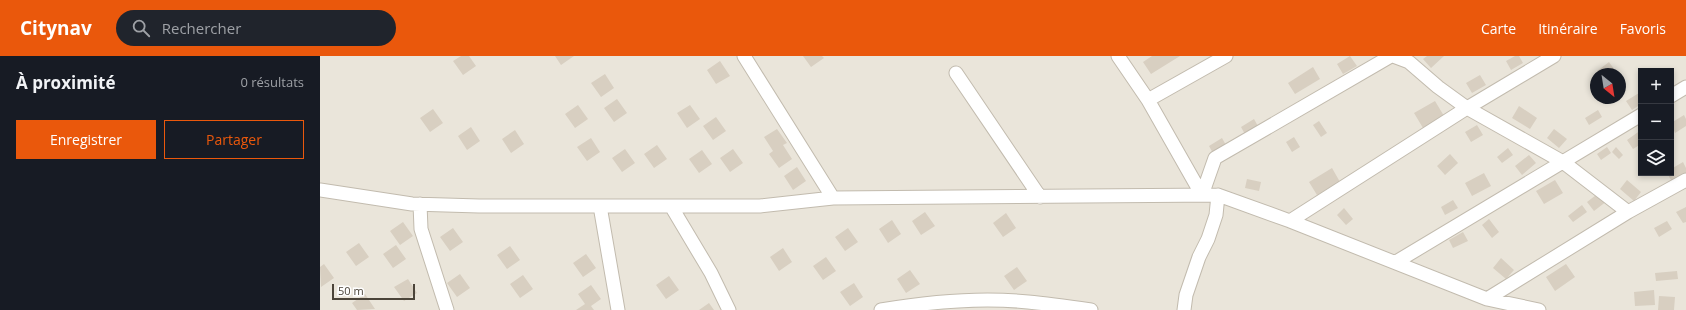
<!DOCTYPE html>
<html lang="fr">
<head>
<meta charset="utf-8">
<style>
  body { margin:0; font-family:"Open Sans",sans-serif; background:#20242c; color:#f1f3f6 }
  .controls { position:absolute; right:12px; top:12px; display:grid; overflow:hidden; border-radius:0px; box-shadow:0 2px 6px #0003 }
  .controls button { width:36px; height:36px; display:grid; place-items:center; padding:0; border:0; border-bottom:1px solid #363941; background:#171b24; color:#f1f3f6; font:20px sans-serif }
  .compass { position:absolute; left:1270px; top:12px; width:36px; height:36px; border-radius:50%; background:#171b24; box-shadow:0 2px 6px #0003; rotate:150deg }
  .scale { position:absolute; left:12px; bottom:10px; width:83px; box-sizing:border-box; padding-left:4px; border:2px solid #4b4439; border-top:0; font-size:11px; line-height:14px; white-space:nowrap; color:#4b4439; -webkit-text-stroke:3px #fff; paint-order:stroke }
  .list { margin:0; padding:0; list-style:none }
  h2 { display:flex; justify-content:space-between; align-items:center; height:52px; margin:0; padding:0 16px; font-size:17px }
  h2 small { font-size:13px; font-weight:400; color:#9ea1a6 }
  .actions { display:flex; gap:8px; padding:12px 16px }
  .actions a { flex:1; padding:9px 0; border:1px solid #ea580c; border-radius:0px; text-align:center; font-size:14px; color:#ea580c }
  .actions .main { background:#ea580c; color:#fff }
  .icon { flex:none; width:22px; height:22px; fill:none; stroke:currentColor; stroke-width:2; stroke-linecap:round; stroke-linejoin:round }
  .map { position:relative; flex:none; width:1366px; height:254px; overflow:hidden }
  header { display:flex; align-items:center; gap:24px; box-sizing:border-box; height:56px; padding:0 20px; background:#ea580c; color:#fff }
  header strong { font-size:19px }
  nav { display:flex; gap:22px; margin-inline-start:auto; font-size:14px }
  .search { width:280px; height:36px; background:#20242c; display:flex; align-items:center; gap:10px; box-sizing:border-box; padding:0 14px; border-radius:22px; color:#9ea1a6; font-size:15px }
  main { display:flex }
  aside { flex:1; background:#171b24 }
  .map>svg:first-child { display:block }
  .residential { fill:#eae5da; fill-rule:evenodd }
  .building { fill:#d8cfc1 }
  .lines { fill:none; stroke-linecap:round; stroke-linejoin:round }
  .minor-casing { stroke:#c2bbae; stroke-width:15 }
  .minor { stroke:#fff; stroke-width:13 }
</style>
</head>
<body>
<header>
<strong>Citynav</strong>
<div class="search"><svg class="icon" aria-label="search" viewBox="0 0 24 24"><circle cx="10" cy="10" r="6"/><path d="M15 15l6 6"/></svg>Rechercher</div>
<nav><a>Carte</a><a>Itinéraire</a><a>Favoris</a></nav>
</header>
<main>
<aside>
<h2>À proximité<small>0 résultats</small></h2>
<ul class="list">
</ul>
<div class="actions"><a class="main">Enregistrer</a><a>Partager</a></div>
</aside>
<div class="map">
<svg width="1366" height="254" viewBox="0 0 1366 254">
  <rect width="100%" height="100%" fill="#f6f3ec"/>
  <path class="residential" d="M0,0H1366V254H0ZM1321,15H1351V117H1321ZM1276,18H1300V42H1276Z"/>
  <path class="building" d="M141,0H149L156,10L143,19L133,5Z
    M235,0H254L241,9Z
    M483,0H502L504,2L491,11Z
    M832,0H860L831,18L823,6Z
    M1030,0L1037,10L1023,18L1017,8Z
    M1107,0H1124L1111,12L1103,3Z
    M1195,0H1199L1203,7L1191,14L1186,5Z
    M400,5L410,20L396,28L387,14Z
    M1289,6L1294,13L1288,18H1279L1277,15Z
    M993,11L1000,23L975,38L968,27Z
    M285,18L294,32L281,41L271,27Z
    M1160,19L1166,29L1152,37L1146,27Z
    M1319,37L1321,40V48L1312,54L1306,45Z
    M297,43L307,57L294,66L284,52Z
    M1115,45L1124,60L1103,72L1094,57Z
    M258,49L268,63L255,72L245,58Z
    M370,49L380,63L367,72L357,57Z
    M1199,50L1217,62L1210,73L1192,62Z
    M113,53L123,67L110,76L100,62Z
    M1278,54L1282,61L1269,69L1265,62Z
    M1364,59L1366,63V70L1355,77L1351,67Z
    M396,61L406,75L393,84L383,70Z
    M934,63L939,72L926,80L921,71Z
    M999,65L1007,77L1001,81L993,69Z
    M1157,69L1163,79L1151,86L1145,76Z
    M151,71L160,85L147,94L138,80Z
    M457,73L467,87L463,89L472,103L459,112L449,98L453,95L444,81Z
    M1234,73L1247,83L1239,92L1227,82Z
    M195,74L204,88L191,97L182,83Z
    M1321,74V88L1313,93L1307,84Z
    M974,81L980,91L972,96L966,86Z
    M271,82L280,96L267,105L257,91Z
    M902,82L907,91L894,99L889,90Z
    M337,89L347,103L334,112L324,98Z
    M1287,91L1291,97L1281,104L1277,98Z
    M1296,91L1303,99L1299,103L1292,96Z
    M1188,92L1193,99L1182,107L1177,101Z
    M305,93L315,107L302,116L292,102Z
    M413,93L423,107L410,116L400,102Z
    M382,94L392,108L379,117L369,103Z
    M1130,98L1138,107L1125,119L1117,110Z
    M1209,99L1216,107L1202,119L1195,110Z
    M1363,106L1366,112V117L1352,126L1347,117H1351V113Z
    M477,111L486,125L473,134L464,120Z
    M1012,112L1020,126L997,139L989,126Z
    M1164,117L1171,130L1152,140L1145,127Z
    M927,123L941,126L939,135L925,132Z
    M1235,124L1243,137L1224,148L1216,135Z
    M1307,124L1321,136L1314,145L1300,133Z
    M1280,136L1287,145L1274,155L1267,146Z
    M1133,144L1138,152L1125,159L1121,151Z
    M1262,149L1267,156L1253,166L1248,160Z
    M1366,151V166L1363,167L1356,156Z
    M1024,152L1033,163L1026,169L1017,159Z
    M605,156L615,170L601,179L592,165Z
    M686,157L696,172L683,181L673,167Z
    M1169,163L1179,176L1172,182L1162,169Z
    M572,164L581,178L568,187L559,173Z
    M1347,165L1352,173L1339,181L1334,172Z
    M83,166L93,180L80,189L70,175Z
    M133,172L143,186L130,195L120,181Z
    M528,172L538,186L525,195L515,181Z
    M1143,176L1148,185L1133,192L1129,184Z
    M39,187L49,201L36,210L26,196Z
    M76,189L86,203L73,212L63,198Z
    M190,190L200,204L187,213L177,199Z
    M463,192L472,206L459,215L450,201Z
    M266,198L276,212L263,221L253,207Z
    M506,201L516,215L503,224L493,210Z
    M1181,202L1194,214L1186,223L1173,212Z
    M4,208L14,222L1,231L0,211Z
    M1246,208L1255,221L1235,235L1226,221Z
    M697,211L707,225L694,234L684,220Z
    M590,214L600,228L586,237L577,223Z
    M1357,215L1358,223L1336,225L1335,217Z
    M140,218L150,232L137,241L127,227Z
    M203,219L213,233L200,242L190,228Z
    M349,220L359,234L346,243L336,229Z
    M88,223L97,237L84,245L74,231Z
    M534,227L543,241L530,250L520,236Z
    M271,229L281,243L271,250L274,254H256L265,248L258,238Z
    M1334,234L1335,249L1315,250L1314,236Z
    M45,238L55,253L37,254L32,247Z
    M1339,240L1355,241L1354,254H1338Z
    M389,247L394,254H379Z"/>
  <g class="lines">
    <defs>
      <path id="minor" d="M424,0L513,142
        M798,0L828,44L882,139
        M1073,0L1089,6L1118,31L1147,52L1243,106L1308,156
        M636,17L720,141
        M1351,40L1366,31
        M828,44L906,0
        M0,134L92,148L159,150H440L513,142L898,139L970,165L1167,243L1219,254
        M882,139L895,102L1071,0
        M100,148L101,173L127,254
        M280,150L298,254
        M351,150L391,217L409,254
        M970,165L1147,52L1234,0
        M1076,206L1321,59
        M1167,243L1308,156L1366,124
        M561,254C608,246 660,241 708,246C729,248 750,251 771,254
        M864,254L866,239L879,201L888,183L896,159L898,139"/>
    </defs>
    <use href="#minor" class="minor-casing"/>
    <use href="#minor" class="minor"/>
  </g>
</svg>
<div class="controls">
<button>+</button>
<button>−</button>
<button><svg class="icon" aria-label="layers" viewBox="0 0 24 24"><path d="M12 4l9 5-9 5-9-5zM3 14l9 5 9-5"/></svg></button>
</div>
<svg class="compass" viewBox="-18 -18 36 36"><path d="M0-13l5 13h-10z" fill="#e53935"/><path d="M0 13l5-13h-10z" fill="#9ea1a6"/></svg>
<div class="scale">50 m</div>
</div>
</main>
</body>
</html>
